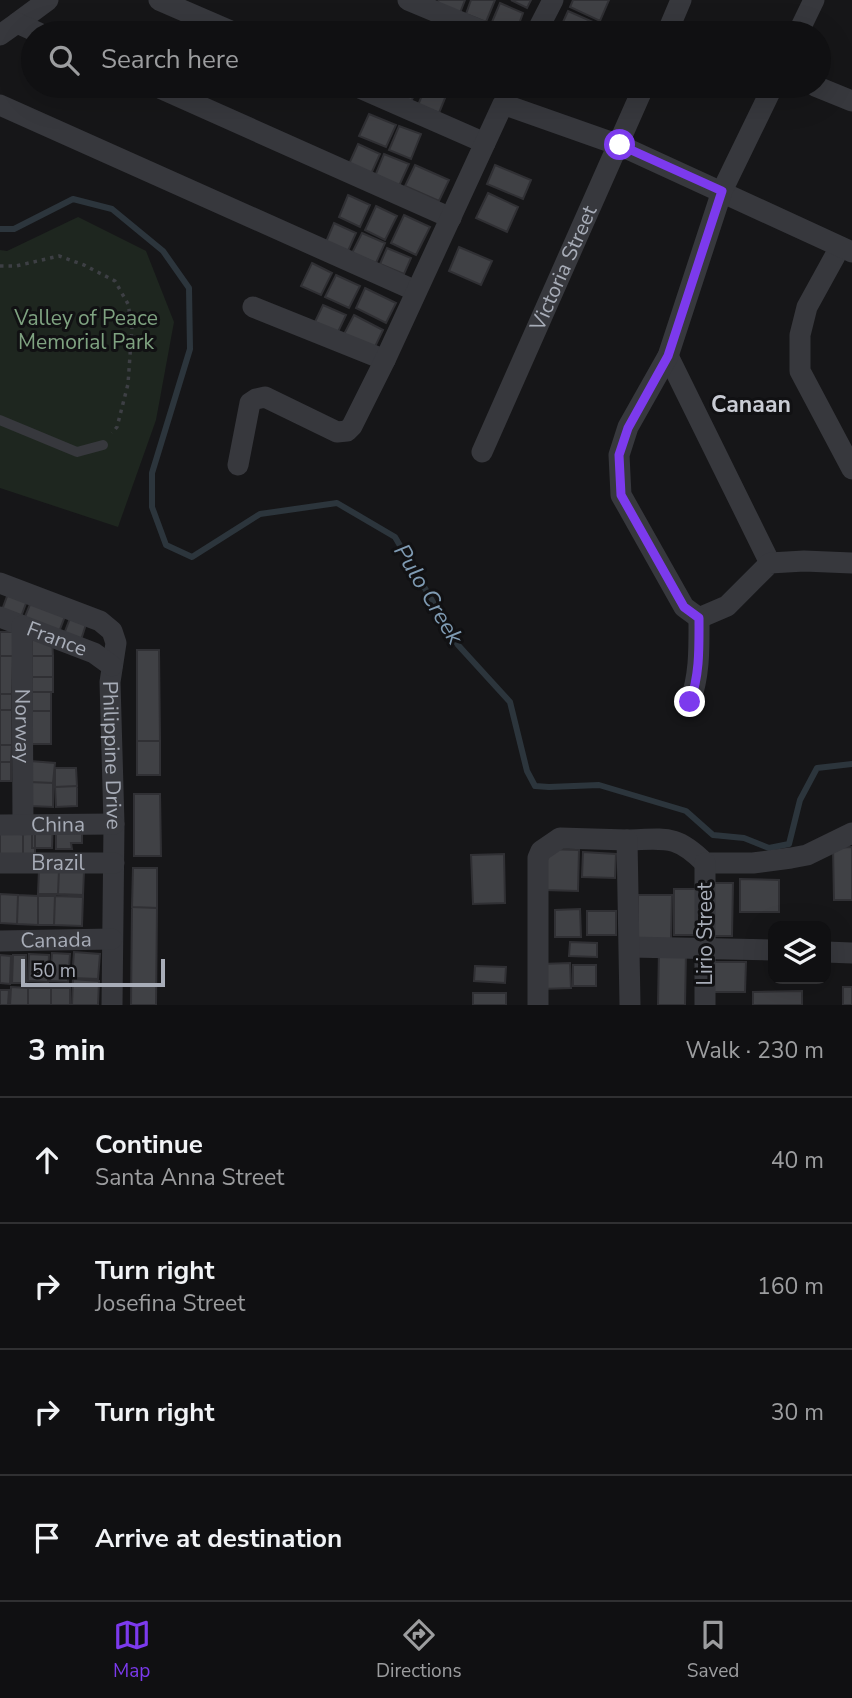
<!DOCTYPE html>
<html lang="en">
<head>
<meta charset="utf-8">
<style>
  body { margin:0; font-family:"Nunito Sans",sans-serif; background:#1e1e20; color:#f1f3f6 }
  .controls { position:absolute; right:21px; bottom:21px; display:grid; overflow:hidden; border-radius:14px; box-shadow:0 7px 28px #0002 }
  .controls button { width:63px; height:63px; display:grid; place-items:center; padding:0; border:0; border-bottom:2px solid #303032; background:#101012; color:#f1f3f6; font:35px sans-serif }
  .scale { position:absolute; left:21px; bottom:18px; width:144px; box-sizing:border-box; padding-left:7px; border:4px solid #a8adb8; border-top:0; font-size:19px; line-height:24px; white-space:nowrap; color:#a8adb8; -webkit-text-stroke:5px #111113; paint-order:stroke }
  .stop { position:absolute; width:21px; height:21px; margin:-16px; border:5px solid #7c3aed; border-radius:50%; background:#fff }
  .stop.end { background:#7c3aed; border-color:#fff; box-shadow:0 2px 7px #0008 }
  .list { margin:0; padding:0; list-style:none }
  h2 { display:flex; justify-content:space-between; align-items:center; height:91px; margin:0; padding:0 28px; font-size:30px }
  h2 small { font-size:23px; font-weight:400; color:#9c9d9f }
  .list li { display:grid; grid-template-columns:46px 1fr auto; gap:21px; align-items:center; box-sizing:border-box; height:126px; padding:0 28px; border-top:2px solid #303032 }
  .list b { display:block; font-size:26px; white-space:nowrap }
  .list p { margin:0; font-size:23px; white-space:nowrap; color:#9c9d9f }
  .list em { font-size:23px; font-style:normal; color:#9c9d9f }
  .icon { flex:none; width:38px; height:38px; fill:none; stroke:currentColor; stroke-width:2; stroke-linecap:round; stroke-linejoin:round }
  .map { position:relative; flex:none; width:852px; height:1005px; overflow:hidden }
  .search { position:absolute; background:#101012; box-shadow:0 7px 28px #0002; left:21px; right:21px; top:21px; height:77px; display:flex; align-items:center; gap:18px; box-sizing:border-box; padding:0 24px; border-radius:38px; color:#9c9d9f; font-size:26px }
  .sheet { height:595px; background:#101012 }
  nav { display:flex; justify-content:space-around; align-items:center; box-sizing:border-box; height:98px; border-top:2px solid #303032; background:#101012; font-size:19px; color:#9c9d9f }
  nav a { display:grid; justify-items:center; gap:4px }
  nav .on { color:#7c3aed }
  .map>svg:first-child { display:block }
  .green { fill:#1e261f }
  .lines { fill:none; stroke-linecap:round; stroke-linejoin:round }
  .stream { stroke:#2c353c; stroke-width:6 }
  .building { fill:#404145; stroke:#303034; stroke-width:2 }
  .path { stroke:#3d3f44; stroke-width:3.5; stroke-dasharray:3.5 5; stroke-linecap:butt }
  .service { stroke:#37383d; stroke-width:10 }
  .minor { stroke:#37383d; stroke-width:21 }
  .route { stroke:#7c3aed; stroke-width:9 }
  .labels { text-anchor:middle; stroke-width:6; stroke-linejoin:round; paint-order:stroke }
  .street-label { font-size:21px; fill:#a8adb8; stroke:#111113 }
  .park-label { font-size:21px; fill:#7fa381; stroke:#111113 }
  .neighbourhood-label { font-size:23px; font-weight:bold; fill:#c9ccd4; stroke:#111113 }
  .water-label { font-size:23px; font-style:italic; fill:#7f9bb3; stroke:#111113 }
</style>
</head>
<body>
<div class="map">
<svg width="852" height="1005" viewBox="0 0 852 1005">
  <rect width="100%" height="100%" fill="#161618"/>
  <path class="green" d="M78,217L146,251L174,322L156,420L118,527L0,488V250L7,251Z"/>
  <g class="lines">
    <path class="stream" d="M0,229H14L73,199L112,209L163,251L189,288L190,349L152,473V507L166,545L192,557L260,514L337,503L395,537L458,645L510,702L527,771L535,786L549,787L599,785L686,811L713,835L744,838L769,848L789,844L800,800L817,768L852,764"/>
  </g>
  <path class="building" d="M439,0H465L460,13L437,3Z
    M471,0H495L486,22L466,14Z
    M511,0H531L527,8Z
    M573,0H609L600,21L570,7Z
    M500,3L523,13L516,32L492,22Z
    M568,11L602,26L598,33H558Z
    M419,26L440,33H416Z
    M388,86H418L411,102L386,91Z
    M426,86H450L439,113L418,105Z
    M467,86H486L484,92Z
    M369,114L396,125L386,147L359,136Z
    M399,126L421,134L411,159L389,150Z
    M358,144L380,154L371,174L349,164Z
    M384,154L409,164L399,186L375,176Z
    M415,165L449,180L439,201L405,186Z
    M495,165L531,180L523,199L487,184Z
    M488,193L518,207L507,232L476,218Z
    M348,195L370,205L360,227L339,217Z
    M376,206L397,216L385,240L365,230Z
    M404,215L430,227L416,255L391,243Z
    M334,223L356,233L348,251L326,242Z
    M362,233L385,243L376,263L352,253Z
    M459,247L492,261L481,285L449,271Z
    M387,248L411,258L404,274L380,264Z
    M312,263L332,273L321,295L301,286Z
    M336,275L360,286L349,308L325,297Z
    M365,288L396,303L386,323L356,308Z
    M323,305L346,315L337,334L314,324Z
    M354,315L383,330L373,351L343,336Z
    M10,588L29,595L21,617L2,610Z
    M33,597L67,611L59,632L24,619Z
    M72,613L88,618L81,640L64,634Z
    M0,632H13V656H0Z
    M52,638L53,656H32V639Z
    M137,650H159L160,741H137Z
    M0,656H13L12,694H0Z
    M32,656H53V677H32Z
    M32,677H53V692H32Z
    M32,692H51V711H32Z
    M0,694H12V710H0Z
    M0,710H12V745H0Z
    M32,711H51V744H32Z
    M137,741H160V775H137Z
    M0,745H12L11,762H0Z
    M30,761L55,763L53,783L29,782Z
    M0,762H11V781H0Z
    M55,768H76L77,786L55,787Z
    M30,782L53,783V807L30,806Z
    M77,786V806L56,807L55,787Z
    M134,794H160L161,856H134Z
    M32,820H53L52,848H32Z
    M82,822V843H71L72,849H56V823Z
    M0,832H23V858H0Z
    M23,832H35V858H23Z
    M852,847V900H834L833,848Z
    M545,849L579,850L578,891L544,890Z
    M583,852L616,854L615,878L582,877Z
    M504,854L505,903L473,904L471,855Z
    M133,868H157V908L132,907Z
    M39,869L59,870L58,894H38Z
    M59,870L84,871L83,895L58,894Z
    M740,879L779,880V912H740Z
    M710,883H733L732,936H709Z
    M674,889H698V935H674Z
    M0,894L18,895L17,924L0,923Z
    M18,895L38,896V925L17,924Z
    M638,895H672L671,940H638Z
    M38,896H55L54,925H38Z
    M55,896L83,897L82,926L54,925Z
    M132,907L157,908L156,1005H131Z
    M580,909L581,937H555V910Z
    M587,911H616V935H587Z
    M570,942L597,943V957L569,956Z
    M659,950L686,951L685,1005H658Z
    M74,952L100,954L98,979L72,978Z
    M52,953L70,954L68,982L50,981Z
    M29,954L49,955L48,982L28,981Z
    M0,955L11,956L10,984L0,983Z
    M13,955H26V983H12Z
    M712,962H746L745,992H712Z
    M570,963L571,988L542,989L541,964Z
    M573,965H596V986H573Z
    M475,966L506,967L505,983L474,981Z
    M73,979L99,981L98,1005H72Z
    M11,987L28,988V1005H10Z
    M843,987H852V1005H843Z
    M28,988H51V1005H28Z
    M51,988H70V1005H51Z
    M0,990H9L8,1005H0Z
    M802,991V1005H753V992Z
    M473,993H506V1005H473Z"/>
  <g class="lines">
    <path class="path" d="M0,266H16L59,256L84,265L115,281L128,304L132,327L128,384L117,427L112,433"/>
    <path class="service" d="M0,420L77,452L103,445"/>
    <g class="minor">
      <path d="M159,0L235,33"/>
      <path d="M408,0L487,33"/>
      <path d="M17,23L48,0"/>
      <path d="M536,33L553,0"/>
      <path d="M667,33L681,0"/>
      <path d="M798,33L814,0"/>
      <path d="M0,35L17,23L39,33"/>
      <path d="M155,86L451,218"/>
      <path d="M355,86L485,143"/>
      <path d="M815,86L852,101"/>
      <path d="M0,105L416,291"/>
      <path d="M840,247L807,307L800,335V371L852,469"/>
      <path d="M253,307L385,360"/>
      <path d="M668,356L770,563"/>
      <path id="s1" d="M482,452L644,86"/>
      <path d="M238,465L250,403L256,399L265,397L337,432L347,431L352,426L385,360L503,104L619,145L852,252"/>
      <path id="s2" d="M0,583L100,621L112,631L116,643L110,682L114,824L112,1005"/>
      <path id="s3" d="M0,617L94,653L112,666"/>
      <path d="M699,618L684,607L621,495L619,455L628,427L668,356L722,191L773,86"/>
      <path d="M699,618L727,606L770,563L804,561L852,563"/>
      <path id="s4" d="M22,626L23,825"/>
      <path d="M690,702C700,674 699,647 699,618"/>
      <path id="s5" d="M0,825L114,824"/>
      <path d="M627,840C666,839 676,834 705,863H753L791,858L807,855L852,833"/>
      <path id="s6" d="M0,863H114"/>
      <path d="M705,863V1005"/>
      <path id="s7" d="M0,941L112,939"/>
      <path d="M630,947L773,950"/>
      <path d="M826,952L852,953"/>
      <path d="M538,1005V858L541,851L560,838L627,840L630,1005"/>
    </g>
  </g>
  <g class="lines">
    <path class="route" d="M620,145L722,191L668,356L628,428L619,455L621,495L684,607L699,618C699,647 700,674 690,702"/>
  </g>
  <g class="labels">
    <g class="street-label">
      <text dy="7" stroke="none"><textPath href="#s1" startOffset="201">Victoria Street</textPath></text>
      <text dy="7" stroke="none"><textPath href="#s3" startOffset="61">France</textPath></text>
      <text dy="7" stroke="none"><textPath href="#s4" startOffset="100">Norway</textPath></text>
      <text dy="7" stroke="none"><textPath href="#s2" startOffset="248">Philippine Drive</textPath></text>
      <text dy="7" stroke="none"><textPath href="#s5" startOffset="58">China</textPath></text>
      <text dy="7" stroke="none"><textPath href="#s6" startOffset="58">Brazil</textPath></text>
      <text transform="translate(705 934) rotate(-90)" y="7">Lirio Street</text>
      <text dy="7" stroke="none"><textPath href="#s7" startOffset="56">Canada</textPath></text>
    </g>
    <g class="park-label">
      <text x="86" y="325">Valley of Peace<tspan x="86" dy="24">Memorial Park</tspan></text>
    </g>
    <g class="neighbourhood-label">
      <text x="751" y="412">Canaan</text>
    </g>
    <g class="water-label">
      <text transform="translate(429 594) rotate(59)" y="8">Pulo Creek</text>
    </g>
  </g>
</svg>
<div class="controls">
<button><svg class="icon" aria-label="layers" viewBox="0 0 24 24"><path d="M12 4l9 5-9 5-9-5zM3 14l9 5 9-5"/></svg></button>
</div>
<div class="scale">50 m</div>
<div class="stop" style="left:620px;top:145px"></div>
<div class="stop end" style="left:690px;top:702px"></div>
<div class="search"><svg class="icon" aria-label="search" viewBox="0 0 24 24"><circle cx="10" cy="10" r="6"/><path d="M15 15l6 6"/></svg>Search here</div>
</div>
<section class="sheet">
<h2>3 min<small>Walk · 230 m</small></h2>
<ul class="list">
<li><svg class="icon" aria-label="ahead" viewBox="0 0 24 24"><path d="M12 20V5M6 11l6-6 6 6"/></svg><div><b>Continue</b><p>Santa Anna Street</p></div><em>40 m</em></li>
<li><svg class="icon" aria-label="right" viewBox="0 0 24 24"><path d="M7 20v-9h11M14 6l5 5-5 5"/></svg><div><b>Turn right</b><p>Josefina Street</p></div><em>160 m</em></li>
<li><svg class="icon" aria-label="right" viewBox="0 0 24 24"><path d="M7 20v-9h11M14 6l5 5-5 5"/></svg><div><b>Turn right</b></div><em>30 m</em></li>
<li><svg class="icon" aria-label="arrive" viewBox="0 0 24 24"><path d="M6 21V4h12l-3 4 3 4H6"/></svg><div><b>Arrive at destination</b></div></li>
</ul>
</section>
<nav>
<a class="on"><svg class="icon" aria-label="map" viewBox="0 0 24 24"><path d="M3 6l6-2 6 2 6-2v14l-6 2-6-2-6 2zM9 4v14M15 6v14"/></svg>Map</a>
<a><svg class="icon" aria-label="directions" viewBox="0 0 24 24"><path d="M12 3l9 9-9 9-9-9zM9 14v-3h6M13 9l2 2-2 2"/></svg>Directions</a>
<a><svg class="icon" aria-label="saved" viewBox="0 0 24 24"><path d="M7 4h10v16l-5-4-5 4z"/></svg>Saved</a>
</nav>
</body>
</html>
